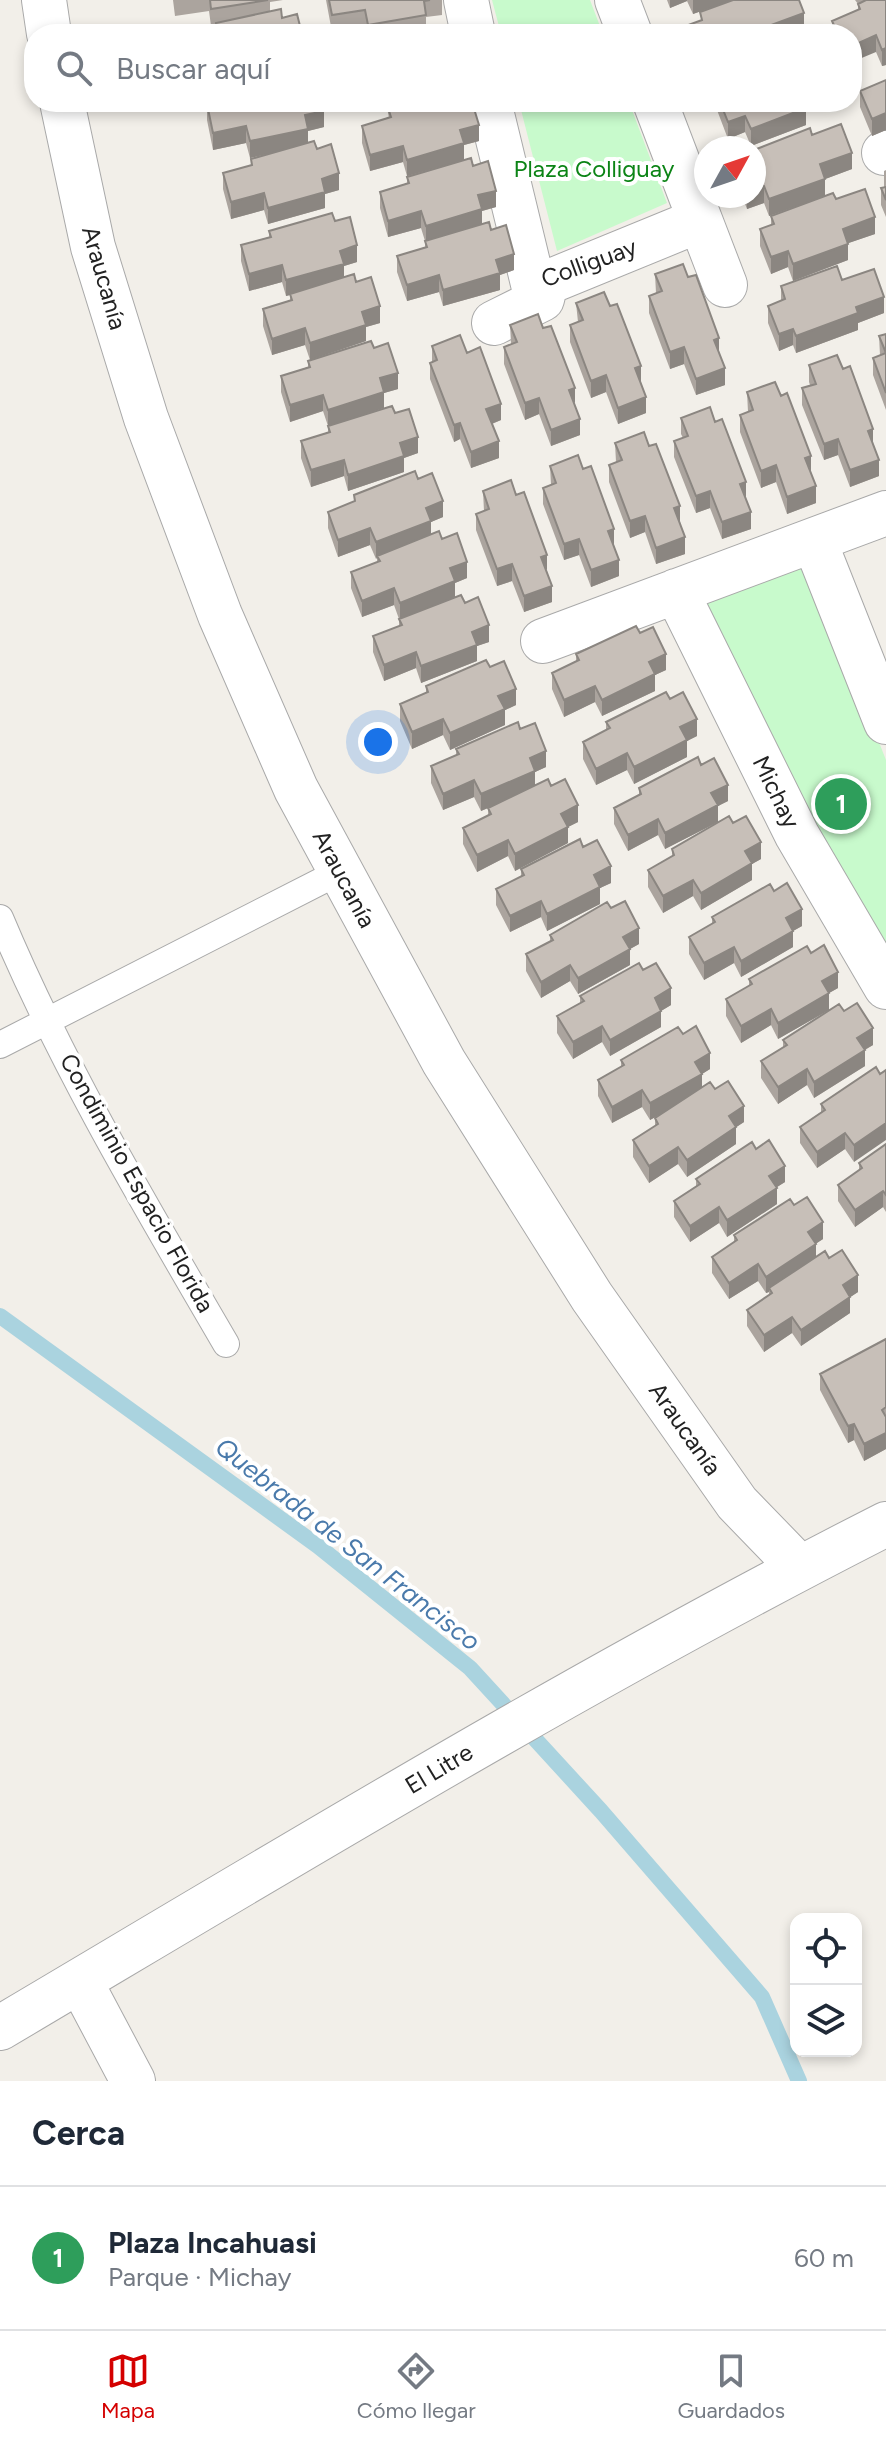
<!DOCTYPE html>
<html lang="es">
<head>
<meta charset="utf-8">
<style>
  body { margin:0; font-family:Figtree,sans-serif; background:#f2f2f3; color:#1f2937 }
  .controls { position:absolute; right:24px; bottom:24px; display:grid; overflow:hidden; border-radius:16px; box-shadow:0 4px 12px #0003 }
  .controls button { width:72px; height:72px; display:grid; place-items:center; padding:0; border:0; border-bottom:2px solid #e0e1e3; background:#fff; color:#1f2937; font:40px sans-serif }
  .compass { position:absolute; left:694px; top:136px; width:72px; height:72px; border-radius:50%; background:#fff; box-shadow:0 4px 12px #0003; rotate:50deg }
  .you { position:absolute; left:378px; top:742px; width:28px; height:28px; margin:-20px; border:6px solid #fff; border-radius:50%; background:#1a73e8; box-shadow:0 0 0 12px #1a73e833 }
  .badge { display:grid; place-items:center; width:52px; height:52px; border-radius:50%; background:#d40000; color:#fff; font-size:26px; font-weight:700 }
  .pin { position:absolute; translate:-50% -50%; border:4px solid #fff; box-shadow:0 2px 8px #0006 }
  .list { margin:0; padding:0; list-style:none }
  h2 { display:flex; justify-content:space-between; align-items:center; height:104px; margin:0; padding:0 32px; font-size:34px }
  h2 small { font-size:26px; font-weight:400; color:#747a83 }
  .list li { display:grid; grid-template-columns:52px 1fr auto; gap:24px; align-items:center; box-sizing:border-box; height:144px; padding:0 32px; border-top:2px solid #e0e1e3 }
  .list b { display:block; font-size:30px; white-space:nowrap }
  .list p { margin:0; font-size:26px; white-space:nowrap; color:#747a83 }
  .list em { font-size:26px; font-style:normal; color:#747a83 }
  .icon { flex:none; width:44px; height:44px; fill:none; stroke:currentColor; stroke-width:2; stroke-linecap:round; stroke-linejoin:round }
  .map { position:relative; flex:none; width:886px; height:2081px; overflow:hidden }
  .search { position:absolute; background:#fff; box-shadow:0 4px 12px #0003; left:24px; right:24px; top:24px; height:88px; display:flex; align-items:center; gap:20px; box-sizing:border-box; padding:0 28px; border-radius:32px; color:#747a83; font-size:30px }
  .sheet { height:248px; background:#fff }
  nav { display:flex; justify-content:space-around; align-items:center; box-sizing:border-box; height:112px; border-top:2px solid #e0e1e3; background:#fff; font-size:22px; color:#747a83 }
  nav a { display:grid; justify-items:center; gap:4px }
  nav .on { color:#d40000 }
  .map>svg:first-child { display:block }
  .park { fill:#c8facc }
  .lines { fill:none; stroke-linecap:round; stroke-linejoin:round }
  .stream { stroke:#aad3df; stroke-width:16 }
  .lane-casing { stroke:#a9a9a9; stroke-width:28 }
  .street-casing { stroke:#a9a9a9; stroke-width:46 }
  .lane { stroke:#fff; stroke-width:26 }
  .street { stroke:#fff; stroke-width:44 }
  .wall { fill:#aba49e }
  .shaded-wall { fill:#8b8681 }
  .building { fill:#c7bfb8; stroke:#8b8681; stroke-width:2 }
  .labels { text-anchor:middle; stroke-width:8; stroke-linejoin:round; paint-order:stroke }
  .park-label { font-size:24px; fill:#0c8416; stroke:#fff }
  .street-label { font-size:24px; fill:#222; stroke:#fff }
  .water-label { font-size:26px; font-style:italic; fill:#4a7aab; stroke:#fff }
</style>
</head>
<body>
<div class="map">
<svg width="886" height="2081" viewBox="0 0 886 2081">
  <rect width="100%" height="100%" fill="#f2efe9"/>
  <path class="park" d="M492,0H590L603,34H501Z
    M519,102H629L667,203L557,251Z
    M808,562L886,760V959L695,597Z"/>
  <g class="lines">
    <path class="stream" d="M0,1316L318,1546L470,1668L601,1811L762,1997L799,2081"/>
    <defs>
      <path id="lane" d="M0,918C62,1066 145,1205 226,1344
        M0,1045L339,872"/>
      <path id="street" d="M44,0L49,34
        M466,0L473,34
        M617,0L630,34
        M62,102L93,247L146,418L220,615L296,789L444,1062L592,1297L737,1503L800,1568
        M489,102L534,288L700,220L655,102
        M884,153H886
        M700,220L725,285
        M494,323L542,299L546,283
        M814,540L886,722
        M676,591L797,835L886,987
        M543,641L886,513
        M80,1981L133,2081
        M0,2028C292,1855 583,1678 886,1524"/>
    </defs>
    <use href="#lane" class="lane-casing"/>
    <use href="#street" class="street-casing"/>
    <use href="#lane" class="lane"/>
    <use href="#street" class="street"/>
  </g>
  <path class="wall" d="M173,0H283L270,2V12L282,18L302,34L216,30V25L211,26L209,11L175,16Z
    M326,0H442V15L426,17V32L412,34H366L365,26L332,32Z
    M667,0H732L693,14L687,1L670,8Z
    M855,0H886V130L872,136L860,107V91L886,80V65L882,66L876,52L852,34H832V21L858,10V4Z
    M386,102H472L479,141L464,145V160L473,166L496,207L482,211V224L491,230L514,270L500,275V290L443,306L439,292L407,301L397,272V256L425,247V241L421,228L388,237L380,208V192L407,184V176L403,162L370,171L362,143V126L389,118Z
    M717,102H824L806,108V125L751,146L745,132L728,139L717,110Z
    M207,104L324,127L308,131V143L317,149L339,190L325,194V208L268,224L264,210L231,219L223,189V173L251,166V159L271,153L250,158L246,143L213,150L207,120Z
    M812,135L852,169L825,179V196L769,216L764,203L747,209L742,196H754Z
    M886,170V217L881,205V188H884V171Z
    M836,199L875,234L848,243V260L793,281L788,267L771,274L760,246V229L771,225V216Z
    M335,221L357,262L344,266V277L356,282L380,323L366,327V341L310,360L305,345L272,355L263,326V309L290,301V295L286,296L282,282L249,291L241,261V245L269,237V231Z
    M655,274L719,354L725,385L696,395L684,364L670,369L649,313V296L656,293Z
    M842,280L884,313L858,323V330L796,353L793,345L779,351L768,323V306L781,301V286Z
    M576,303L641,383L646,413L618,424L606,392L591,398L570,342V325L578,322Z
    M510,325L580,435L551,446L539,414L525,420L504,364V347L511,344Z
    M886,334V410L873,375V358L880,355L879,336Z
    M432,346L467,353L501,420L492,424L499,458L471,468L460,439L454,442L430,379V363L432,362Z
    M374,348L398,389L384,393L328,426L323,411L290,422L281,392V376L308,367V361Z
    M809,365L873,446L879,476L850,487L838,455L824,460L802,405V388L810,385L809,382Z
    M747,392L811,472L816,503L787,514L776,482L761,488L740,432V415L748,412Z
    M395,413L418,453L404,458V472L348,491L344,476L311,487L301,458V441L328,433V426Z
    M681,418L746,498L751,529L722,539L710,508L696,513L674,457V441L683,438L681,434Z
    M615,443L680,522L685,554L656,564L645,532L630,538L609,482V465L616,462Z
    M550,466L614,546L619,576L591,587L579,555L564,560L543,504V488L551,485Z
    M418,479L443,517L431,522V534L442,539L467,578L455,583V597L465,603L489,642L477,646V661L421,683L416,668L384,681L373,652V636L399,626V619L394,605L362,617L351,588V572L377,562V558L376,559L370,545L338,557L328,528V512L354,502V495Z
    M483,491L547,571L552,602L524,612L512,581L497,586L476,530V514L484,511Z
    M640,633L666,670L655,675V691L602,716L595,702L564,717L552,689V673L576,661V654Z
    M490,667L516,705L505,710V725L450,750L443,735L412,749L400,721V704L426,693V686Z
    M670,699L697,736L687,741V757L634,784L627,770L596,785L583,759V742L606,730V722Z
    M520,729L546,767L535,772V785L551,786L578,822L568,827V843L515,871L508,856L477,872L463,844V828L488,816V808L498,804L481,811L474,797L443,810L431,783V766L456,755V749Z
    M701,765L728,801L718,806V822L665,849L658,835L628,851L614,824V808L639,795V788Z
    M583,847L611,883L600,888V904L547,931L541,917L510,932L496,905V889L521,877V869Z
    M672,849L761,859L752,864V880L701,910L693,896L663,913L648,887V870L672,857Z
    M774,891L802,926L793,931V947L741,977L734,963L704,980L689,954V937L712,924V917Z
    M550,935L639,944L630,949V965L578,994L570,981L541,998L526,971V954L550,941Z
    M811,953L838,988L829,993V1010L778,1039L771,1025L741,1043L726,1016V999L749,986V979Z
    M643,970L671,1005L661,1011V1027L610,1056L602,1042L573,1059L557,1033V1016L580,1003V996Z
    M844,1011L873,1045L865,1050V1066L814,1098L807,1085L778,1104L761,1078V1061L783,1047V1040Z
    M621,1060L710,1069L702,1074V1088L715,1089L744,1122L736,1127V1144L687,1177L678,1164L649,1183L633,1157V1140L655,1126V1118L668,1110L650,1120L642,1107L612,1123L598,1096V1080L621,1067Z
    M876,1067L854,1162L845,1149L817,1168L800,1143V1127L821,1112V1104Z
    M886,1144V1212L883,1207L855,1227L838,1201V1185L859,1170V1163Z
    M756,1149L785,1182L777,1187V1204L727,1237L719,1223L690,1242L674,1217V1201L696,1186V1179Z
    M794,1205L823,1239L815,1244L816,1257L829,1258L858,1292L850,1297V1313L801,1346L792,1333L764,1352L747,1326V1310L769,1296V1292L766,1293L758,1281L729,1299L712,1273V1257L734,1242V1235Z
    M886,1339V1449L864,1461L854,1440L848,1443L820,1390V1374Z"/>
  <path class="shaded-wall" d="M670,0H687V1L670,8Z
    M693,0H732L693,14Z
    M804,13V29L791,34H771V25Z
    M876,35V52L852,62V46Z
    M886,48V65L882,66V50Z
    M352,102H379L352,110Z
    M390,102H433L390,115Z
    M801,102H824L806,108V125L751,146V129Z
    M324,111V127L308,131V145L250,158V141L305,115Z
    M886,113V130L872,136V119Z
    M745,116V132L728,139V122Z
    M479,125V141L464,145V160L407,176V160L460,130Z
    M246,126V143L213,150V133Z
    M403,146V162L370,171V155Z
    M852,153V169L820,181V164Z
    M339,173V190L325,194V208L268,224V208L322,179Z
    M825,179V196L769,216V199Z
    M764,186V203L747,209V196H754V190Z
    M496,191V207L482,211V225L426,242V226L478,195Z
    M264,193V210L231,219V202Z
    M421,211V228L388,237V221Z
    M875,217V234L843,245V229Z
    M848,244V260L793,281V264Z
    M357,245V262L344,266V281L286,296V280L340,251Z
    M788,251V267L771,274V257Z
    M514,254V270L500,275V290L443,306V290L496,260Z
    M282,265V282L249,291V274Z
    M439,275V292L407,301V285Z
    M884,297V313L858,323V330L796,353V336L856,307Z
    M380,306V323L366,327V341L310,360V343L362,312Z
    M305,328V345L272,355V339Z
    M793,329V345L779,351V334Z
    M719,338V354L714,340Z
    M684,347V364L670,369V352Z
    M641,366V383L635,368Z
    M725,368V385L696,395V379Z
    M398,373V389L384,393V408L328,426V410L380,378Z
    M606,375V392L591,398V381Z
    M575,388V404L569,390Z
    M323,395V411L290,422V405Z
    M646,397V413L618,424V408Z
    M539,398V414L525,420V403Z
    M501,404V420L486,426V409Z
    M580,419V435L551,446V430Z
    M460,423V439L454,442V425Z
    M873,429V445L868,431Z
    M418,437V453L404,458V472L348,491V475L400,443Z
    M838,439V455L824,460V444Z
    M499,441V458L471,468V452Z
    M811,456V472L805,458Z
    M344,460V476L311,487V470Z
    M879,460V476L850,487V470Z
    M776,465V482L761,488V471Z
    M746,482V498L740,484Z
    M816,486V503L787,514V497Z
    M710,491V508L696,513V496Z
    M443,501V517L431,522V537L377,556L376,559V542L426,508Z
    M680,506V522L674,524V508Z
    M751,512V529L722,539V522Z
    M645,516V532L630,538V521Z
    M370,528V545L338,557V540Z
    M614,529V546L608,531Z
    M685,537V554L656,564V548Z
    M579,539V555L564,560V544Z
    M547,555V571L541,557Z
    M619,560V576L591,587V570Z
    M467,562V578L455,583V598L400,619V603L450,568Z
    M512,564V581L497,586V569Z
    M552,586V602L524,612V596Z
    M394,588V605L362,617V601Z
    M489,625V642L477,646V661L421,683V666L472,632Z
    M416,652V668L384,681V665Z
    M666,654V670L655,675V691L602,716V700L649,662Z
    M595,686V702L564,717V700Z
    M516,689V705L505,710V725L450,750V733L498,696Z
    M443,719V735L412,749V732Z
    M697,719V736L687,741V757L634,784V767L680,727Z
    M546,751V767L535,772V787L481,811V794L530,758Z
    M627,753V770L596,785V769Z
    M474,780V797L443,810V794Z
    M728,785V801L718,806V822L665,849V833L711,793Z
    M578,805V822L568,827V843L515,871V854L561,814Z
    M658,819V835L628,851V835Z
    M508,840V856L477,872V855Z
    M761,842V859L752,864V880L701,910V893L745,851Z
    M611,866V883L600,888V904L547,931V914L594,875Z
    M693,880V896L663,913V896Z
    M541,901V917L510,932V916Z
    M802,909V926L786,935V918Z
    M639,928V944L630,949V965L578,994V978L623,937Z
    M793,931V947L741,977V961Z
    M734,947V963L704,980V963Z
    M570,965V981L541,998V982Z
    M838,972V988L822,997V981Z
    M671,988V1005L661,1011V1027L610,1056V1040L655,998Z
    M829,993V1010L778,1039V1023Z
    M771,1009V1025L741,1043V1026Z
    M602,1026V1042L573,1059V1042Z
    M873,1028V1045L857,1054V1038Z
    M865,1050V1066L814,1098V1082Z
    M710,1053V1069L702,1074V1091L650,1120V1103L695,1062Z
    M807,1069V1085L778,1104V1087Z
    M642,1090V1107L612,1123V1107Z
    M744,1106V1122L729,1132V1116Z
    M886,1123V1140L854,1162V1145Z
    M736,1127V1144L687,1177V1160Z
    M845,1133V1149L817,1168V1152Z
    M678,1147V1164L649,1183V1166Z
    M785,1166V1182L769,1192V1176Z
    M777,1188V1204L727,1237V1220Z
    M883,1191V1207L855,1227V1210Z
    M719,1207V1223L690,1242V1226Z
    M823,1222V1239L808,1249V1232Z
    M816,1244V1260L769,1288V1292L766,1293V1277Z
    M758,1264V1281L729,1299V1283Z
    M858,1275V1292L843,1302V1285Z
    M850,1297V1313L801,1346V1330Z
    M792,1317V1333L764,1352V1335Z
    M854,1424V1440L848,1443V1426Z
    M886,1433V1449L864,1461V1444Z"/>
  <path class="building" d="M210,0H268L211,9Z
    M329,0H430L424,1L426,15L368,25L365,10L332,15Z
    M733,0H799L804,13L771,25L775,34H691L688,25L702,20L700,12Z
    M866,0H886V48L882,50L876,35L852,46V34H838L832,21L860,9L858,4Z
    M281,9L282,18L297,14L302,34H197L217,30L216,23Z
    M886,80V113L872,119L860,91Z
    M214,102H322L324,111L305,115L308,129L250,141L246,126L213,133L207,104Z
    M420,102H472L479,125L460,130L464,143L407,160L403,146L370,155L362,126L391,117L389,111Z
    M720,102H804L806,108L751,129L745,116L728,122Z
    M841,124L852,153L820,164L825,179L769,199L764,186L754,190V150L810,128L812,135Z
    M314,141L317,149L331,144L339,173L322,179L325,192L268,208L264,193L231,202L223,173L252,165L251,159Z
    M471,158L473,166L488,161L496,191L478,195L482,209L426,226L421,211L388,221L380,192L409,183L407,177Z
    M886,187V200L881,188Z
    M865,189L875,217L843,229L848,244L793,264L788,251L771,257L760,229L774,224L771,216L833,193L836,199Z
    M332,213L335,221L350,217L357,245L340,251L344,264L286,280L282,265L249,274L241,245L271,237L269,231Z
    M489,222L491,230L506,225L514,254L496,260L500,273L443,290L439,275L407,285L397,256L427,247L425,241Z
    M683,264L688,277L696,275L719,338L714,340L725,368L696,379L684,347L670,352L649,296L662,291L655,274Z
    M837,266L842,280L874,269L884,297L856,307L858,313L796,336L793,329L779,334L768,306L785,299L781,286Z
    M354,274L356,282L371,277L380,306L362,312L366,325L310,343L305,328L272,339L263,309L292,300L290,294Z
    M604,292L610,306L617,304L641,366L635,368L646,397L618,408L606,375L591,381L570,325L583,320L576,303Z
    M538,314L543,328L551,326L575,388L569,390L580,419L551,430L539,398L525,403L504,347L517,342L510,325Z
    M886,334V393L873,358L886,353L879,336Z
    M460,335L467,353L480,347L501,404L486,409L499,441L471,452L460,423L454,425L430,363L437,360L432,346Z
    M371,341L374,348L388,343L398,373L380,378L384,392L328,410L323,395L290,405L281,376L310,367L308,361Z
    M837,355L843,369L850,366L873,429L868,431L879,460L850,470L838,439L824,444L802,388L816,384L809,365Z
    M775,382L781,396L787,393L811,456L805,458L816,486L787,497L776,465L761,471L740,415L753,410L747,392Z
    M392,406L395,413L409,409L418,437L400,443L404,456L348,475L344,460L311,470L301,441L330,432L328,426Z
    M710,407L715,422L722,419L746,482L740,484L751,512L722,522L710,491L696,496L674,441L688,436L681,418Z
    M644,432L649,446L656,444L680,506L674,508L685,537L656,548L645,516L630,521L609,465L622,460L615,443Z
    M578,455L583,469L591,466L614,529L608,531L619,560L591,570L579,539L564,544L543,488L556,483L550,466Z
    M415,471L418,479L432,473L443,501L426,508L431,521L376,542L370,528L338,540L328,512L355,501L354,495Z
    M511,480L516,495L524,492L547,555L541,557L552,586L524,596L512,564L497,569L476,514L489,509L483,491Z
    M439,531L442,539L457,533L467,562L450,568L455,581L400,603L394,588L362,601L351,572L380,561L377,556Z
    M461,595L465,603L478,597L489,625L472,632L477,645L421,666L416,652L384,665L373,636L402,625L399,619Z
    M636,626L640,633L653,627L666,654L649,662L655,674L602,700L595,686L564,700L552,673L579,660L576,654Z
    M486,660L490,667L504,661L516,689L498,696L505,709L450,733L443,719L412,732L400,704L428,692L426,686Z
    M666,692L670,699L683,692L697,719L680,727L687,740L634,767L627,753L596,769L583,742L610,728L606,722Z
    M518,722L520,729L535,723L546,751L530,758L535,771L481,794L474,780L443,794L431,766L459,754L456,749Z
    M698,757L701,765L714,758L728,785L711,793L718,805L665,833L658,819L628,835L614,808L641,794L639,788Z
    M548,779L551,786L565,779L578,805L561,814L568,827L515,854L508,840L477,855L463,828L491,814L488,808Z
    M729,816L733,823L746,816L761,842L745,851L752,863L701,893L693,880L663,896L648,870L674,855L672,849Z
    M580,839L583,847L597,840L611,866L594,875L600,887L547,914L541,901L510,916L496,889L524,875L521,869Z
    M787,883L802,909L786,918L793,931L741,961L734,947L704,963L689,937L715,922L712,917L770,884L774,891Z
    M625,901L639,928L623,937L630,949L578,978L570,965L541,982L526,954L553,940L550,935L607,902L611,908Z
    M824,945L838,972L822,981L829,993L778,1023L771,1009L741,1026L726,999L752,984L749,979L807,946L811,953Z
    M639,963L643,970L656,963L671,988L655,998L661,1011L610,1040L602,1026L573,1042L557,1016L584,1001L580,996Z
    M857,1003L873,1028L857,1038L865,1050L814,1082L807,1069L778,1087L761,1061L787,1045L783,1040L839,1004L844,1011Z
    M696,1026L710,1053L695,1062L702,1074L650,1103L642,1090L612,1107L598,1080L624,1065L621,1060L678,1027L683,1034Z
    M876,1067L880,1074L886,1070V1123L854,1145L845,1133L817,1152L800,1127L825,1110L821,1104Z
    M728,1081L744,1106L729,1116L736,1127L687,1160L678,1147L649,1166L633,1140L658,1124L655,1118L710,1082L715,1089Z
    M769,1140L785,1166L769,1176L777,1188L727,1220L719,1207L690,1226L674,1201L700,1184L696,1179L752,1142L756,1149Z
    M886,1144V1195L883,1191L855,1210L838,1185L862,1168L859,1163Z
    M807,1197L823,1222L808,1232L816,1244L766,1277L758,1264L729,1283L712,1257L737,1240L734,1235L790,1199L794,1205Z
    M842,1250L858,1275L843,1285L850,1297L801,1330L792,1317L764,1335L747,1310L772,1293L769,1288L825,1251L829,1258Z
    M886,1339V1407L882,1410L886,1417V1433L864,1444L854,1424L848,1426L820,1374Z"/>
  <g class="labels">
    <g class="park-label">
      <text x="594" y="177">Plaza Colliguay</text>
    </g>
    <g class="street-label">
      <text transform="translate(589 263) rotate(-20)" y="8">Colliguay</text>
      <text transform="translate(104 278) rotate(74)" y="8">Araucanía</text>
      <text transform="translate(776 792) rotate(64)" y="8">Michay</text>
      <text transform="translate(344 879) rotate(62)" y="8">Araucanía</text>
      <text transform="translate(137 1183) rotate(61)" y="8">Condiminio Espacio Florida</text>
      <text transform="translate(685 1429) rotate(55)" y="8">Araucanía</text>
      <text transform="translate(439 1769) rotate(-31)" y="8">El Litre</text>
    </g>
    <g class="water-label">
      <text transform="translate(348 1544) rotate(38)" y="9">Quebrada de San Francisco</text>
    </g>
  </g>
</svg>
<div class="controls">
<button><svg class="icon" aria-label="locate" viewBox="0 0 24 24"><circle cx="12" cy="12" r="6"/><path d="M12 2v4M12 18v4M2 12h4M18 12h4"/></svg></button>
<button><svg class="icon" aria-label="layers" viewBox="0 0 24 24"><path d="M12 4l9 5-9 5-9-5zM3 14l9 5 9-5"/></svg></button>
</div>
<svg class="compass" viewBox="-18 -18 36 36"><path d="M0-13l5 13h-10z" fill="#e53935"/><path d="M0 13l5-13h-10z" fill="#747a83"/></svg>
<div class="you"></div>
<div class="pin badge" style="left:841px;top:804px;background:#2e9e5b">1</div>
<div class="search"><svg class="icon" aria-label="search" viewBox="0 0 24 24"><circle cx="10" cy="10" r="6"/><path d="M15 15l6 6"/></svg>Buscar aquí</div>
</div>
<section class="sheet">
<h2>Cerca<small></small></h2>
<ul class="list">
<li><span class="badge" style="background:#2e9e5b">1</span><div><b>Plaza Incahuasi</b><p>Parque · Michay</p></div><em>60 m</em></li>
</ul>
</section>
<nav>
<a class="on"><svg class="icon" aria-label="map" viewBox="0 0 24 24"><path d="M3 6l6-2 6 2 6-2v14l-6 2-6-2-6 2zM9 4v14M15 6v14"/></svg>Mapa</a>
<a><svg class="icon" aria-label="directions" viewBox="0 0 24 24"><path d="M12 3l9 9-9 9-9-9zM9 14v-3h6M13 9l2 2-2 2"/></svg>Cómo llegar</a>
<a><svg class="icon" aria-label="saved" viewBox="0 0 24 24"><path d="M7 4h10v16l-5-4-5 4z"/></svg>Guardados</a>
</nav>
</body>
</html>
